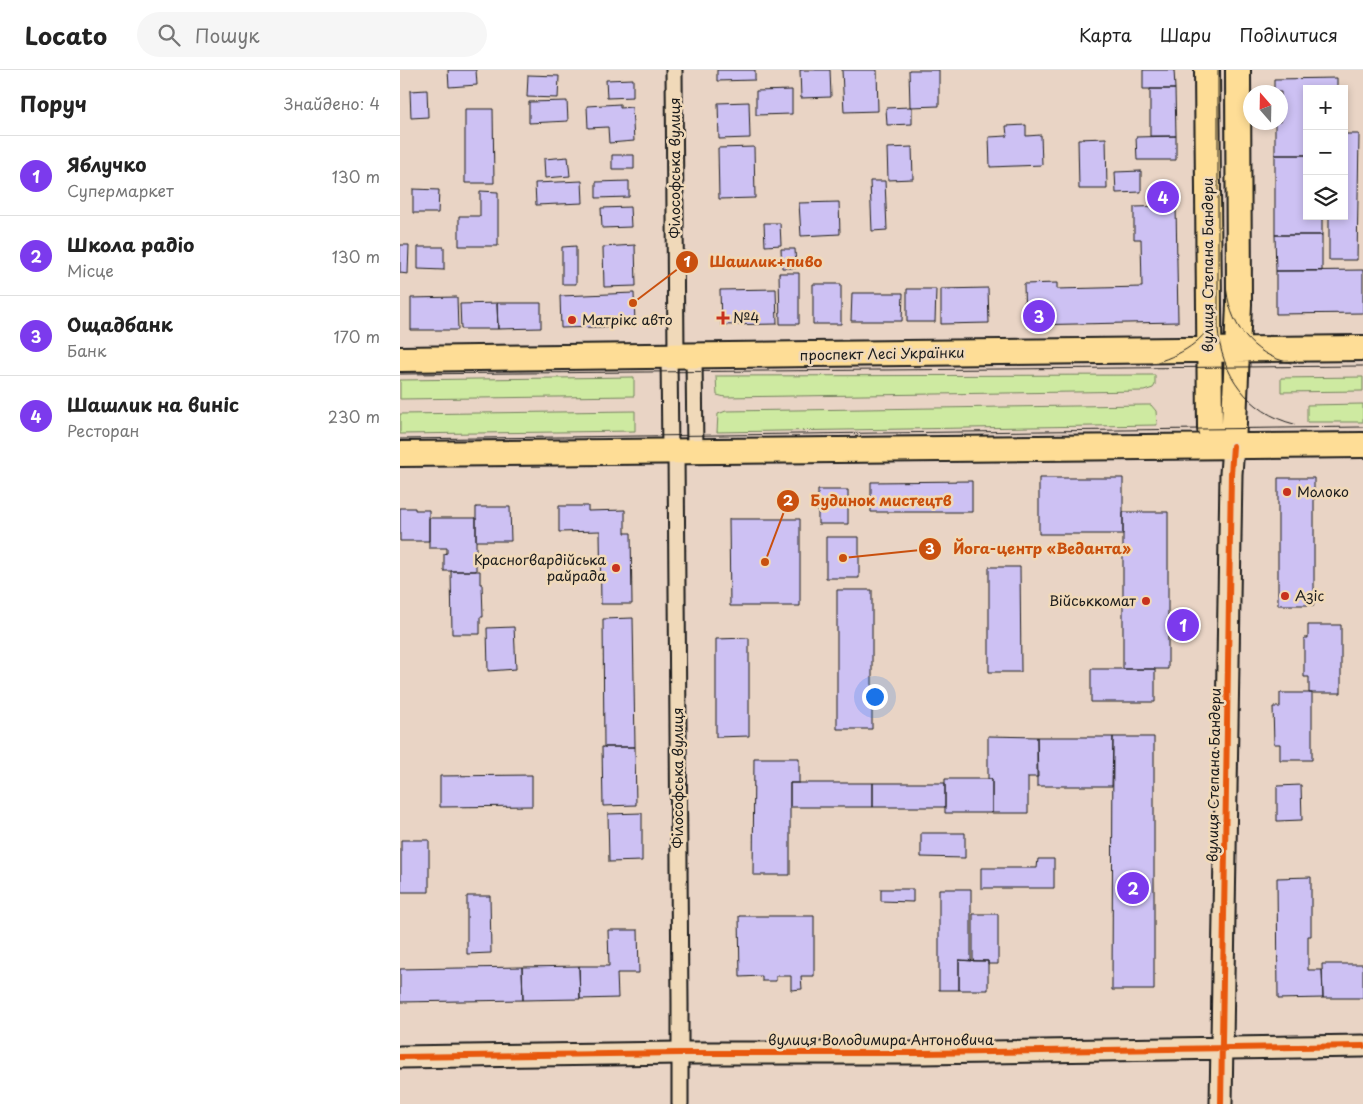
<!DOCTYPE html>
<html lang="uk">
<head>
<meta charset="utf-8">
<style>
  body { margin:0; font-family:"Playpen Sans",sans-serif; background:#f6f6f6; color:#222 }
  .controls { position:absolute; right:15px; top:15px; display:grid; overflow:hidden; border-radius:0px; box-shadow:0 2px 8px #0003 }
  .controls button { width:45px; height:45px; display:grid; place-items:center; padding:0; border:0; border-bottom:1px solid #e0e0e0; background:#fff; color:#222; font:25px sans-serif }
  .compass { position:absolute; left:843px; top:15px; width:45px; height:45px; border-radius:50%; background:#fff; box-shadow:0 2px 8px #0003; rotate:340deg }
  .you { position:absolute; left:474px; top:626px; width:18px; height:18px; margin:-12px; border:4px solid #fff; border-radius:50%; background:#1a73e8; box-shadow:0 0 0 8px #1a73e833 }
  .badge { display:grid; place-items:center; width:32px; height:32px; border-radius:50%; background:#7c3aed; color:#fff; font-size:16px; font-weight:700 }
  .pin { position:absolute; translate:-50% -50%; border:2px solid #fff; box-shadow:0 1px 5px #0006 }
  .list { margin:0; padding:0; list-style:none }
  h2 { display:flex; justify-content:space-between; align-items:center; height:65px; margin:0; padding:0 20px; font-size:21px }
  h2 small { font-size:16px; font-weight:400; color:#767676 }
  .list li { display:grid; grid-template-columns:32px 1fr auto; gap:15px; align-items:center; box-sizing:border-box; height:80px; padding:0 20px; border-top:1px solid #e0e0e0 }
  .list b { display:block; font-size:19px; white-space:nowrap }
  .list p { margin:0; font-size:16px; white-space:nowrap; color:#767676 }
  .list em { font-size:16px; font-style:normal; color:#767676 }
  .icon { flex:none; width:28px; height:28px; fill:none; stroke:currentColor; stroke-width:2; stroke-linecap:round; stroke-linejoin:round }
  .map { position:relative; flex:none; width:963px; height:1034px; overflow:hidden }
  header { display:flex; align-items:center; gap:30px; box-sizing:border-box; height:70px; padding:0 25px; background:#fff; border-bottom:1px solid #e0e0e0 }
  header strong { font-size:24px }
  nav { display:flex; gap:28px; margin-inline-start:auto; font-size:18px }
  .search { width:350px; height:45px; background:#f6f6f6; display:flex; align-items:center; gap:12px; box-sizing:border-box; padding:0 18px; border-radius:28px; color:#767676; font-size:19px }
  main { display:flex }
  aside { flex:1; background:#fff }
  .map>svg:first-child { display:block }
  .green { fill:#ceeaa1; stroke:#75835e }
  .building { fill:#cdc1f3; stroke:#1c1c1c }
  .lines { fill:none; stroke-linecap:round; stroke-linejoin:round }
  .street-casing { stroke:#1c1c1c; stroke-width:19 }
  .secondary-casing { stroke:#1c1c1c; stroke-width:25 }
  .primary-casing { stroke:#1c1c1c; stroke-width:28 }
  .street { stroke:#f0d9b9; stroke-width:15 }
  .secondary { stroke:#f0d9b9; stroke-width:21 }
  .primary { stroke:#fedd96; stroke-width:24 }
  .tram { stroke:#1c1c1c; stroke-width:1 }
  .cycleway-casing { stroke:#f0d9b9; stroke-width:9 }
  .cycleway { stroke:#e8590c; stroke-width:6 }
  .poi-dot { fill:#c8321e; stroke:#f0d9b9; stroke-width:2 }
  .labels { text-anchor:middle; stroke-width:5; stroke-linejoin:round; paint-order:stroke }
  .street-label { font-size:14px; fill:#1c1c1c; stroke:#f0d9b9 }
  .poi-label { font-size:14px; fill:#1c1c1c; stroke:#f0d9b9; text-anchor:start }
  .leader { fill:none; stroke:#c9500e; stroke-width:2 }
  .callout-dot { fill:#c9500e; stroke:#f0d9b9; stroke-width:2 }
  .mark-label { font-size:15px; text-anchor:middle; font-weight:bold; fill:#fff }
  .callout-label { font-size:15px; text-anchor:middle; font-weight:bold; fill:#c9500e; stroke:#f0d9b9; stroke-width:5; stroke-linejoin:round; paint-order:stroke }
</style>
</head>
<body>
<header>
<strong>Locato</strong>
<div class="search"><svg class="icon" aria-label="search" viewBox="0 0 24 24"><circle cx="10" cy="10" r="6"/><path d="M15 15l6 6"/></svg>Пошук</div>
<nav><a>Карта</a><a>Шари</a><a>Поділитися</a></nav>
</header>
<main>
<aside>
<h2>Поруч<small>Знайдено: 4</small></h2>
<ul class="list">
<li><span class="badge">1</span><div><b>Яблучко</b><p>Супермаркет</p></div><em>130 m</em></li>
<li><span class="badge">2</span><div><b>Школа радіо</b><p>Місце</p></div><em>130 m</em></li>
<li><span class="badge">3</span><div><b>Ощадбанк</b><p>Банк</p></div><em>170 m</em></li>
<li><span class="badge">4</span><div><b>Шашлик на виніс</b><p>Ресторан</p></div><em>230 m</em></li>
</ul>
</aside>
<div class="map">
<svg width="963" height="1034" viewBox="0 0 963 1034">
  <rect width="100%" height="100%" fill="#e9d4c5"/>
  <filter id="ink" filterUnits="userSpaceOnUse"><feTurbulence type="fractalNoise" baseFrequency=".02" numOctaves="2"/><feDisplacementMap in="SourceGraphic" scale="10" xChannelSelector="R" yChannelSelector="G"/><feConvolveMatrix kernelMatrix="1 2 1 2 8 2 1 2 1" color-interpolation-filters="sRGB"/></filter>
  <g filter="url(#ink)">
    <path class="green" d="M755,305V315L753,318L744,321L325,327L317,325L316,306Z
      M234,307V326L0,329V310Z
      M963,307V321L881,322V308Z
      M963,334V352H907V335Z
      M745,335H751L756,341L757,355L317,362L318,344L326,341Z
      M235,341V361L0,364V344Z"/>
    <path class="building" d="M48,0H76L77,15L49,17Z
      M317,0H355V10L317,11Z
      M400,0H430L431,27L401,28Z
      M442,0H477L478,41L444,42Z
      M509,0H539V36L510,37Z
      M743,0H774L775,19H743Z
      M128,5L159,6L158,28L127,27Z
      M937,8V19H907V85H875V52H881V22H874V9Z
      M233,9V27L207,28L206,10Z
      M750,19H775L776,66H750Z
      M27,20L28,47L11,48L10,21Z
      M392,20V44L356,45V21Z
      M167,31L168,51L129,53V32Z
      M349,32L350,68L319,69L318,33Z
      M220,34V38L232,37L234,71L209,73L208,57L188,58L187,36Z
      M510,37H512V54L487,55L486,38Z
      M65,39H93L94,113H65Z
      M626,55V66L641,65L642,95L590,97L589,67L607,66L606,56Z
      M944,64H959L957,190H929V146H944Z
      M776,66V90H737L736,67Z
      M706,68L707,119H679L678,69Z
      M354,77L355,128L319,129L318,78Z
      M512,77L513,109L488,110L487,78Z
      M212,85H234V99H212Z
      M875,85H907V146H922V165H875Z
      M168,87L170,106L145,108L144,89Z
      M741,101V122L716,123L715,102Z
      M182,111L183,133L136,135L135,113Z
      M229,111V127L196,128V112Z
      M470,111H485L487,160L472,161Z
      M776,117V136L751,137V118Z
      M13,119L39,120L38,143H13Z
      M80,121L98,122V176H59V146H80Z
      M439,132L440,164L401,166L399,133Z
      M776,136L778,252L625,255L624,214L657,213V219L742,217L741,169H734V137Z
      M230,137L231,157L202,158L201,138Z
      M364,153H380L381,175L365,176Z
      M875,165H922V201H876Z
      M0,175H9L8,204L0,203Z
      M235,175L236,216L204,217L203,177Z
      M176,176V214H162V177Z
      M18,177H44V200L18,199Z
      M381,179H395L396,198H382Z
      M963,200V243L876,244V201Z
      M379,203H399V254H380Z
      M413,214H441V254H413Z
      M588,218L589,253L541,254V219Z
      M376,219L377,254L321,255L320,220Z
      M507,219H536L535,252H507Z
      M234,223L235,256L161,258L160,226Z
      M452,223H503L502,251H451Z
      M57,227L58,260H11V228Z
      M97,233L98,259H61L60,234Z
      M97,233H141V258L98,259Z
      M639,408H723V464H639Z
      M878,408H914V535H878Z
      M572,411V442H471V412Z
      M418,420H448V454H418Z
      M159,436H188V441L225,440V463H231L232,534H201L200,461L159,462Z
      M76,437H110L111,471H76Z
      M0,438H15V440H29V471H0Z
      M723,442H768V599H723Z
      M29,448H76V501H44V484L47,483V478H29Z
      M329,449H400V536H330Z
      M426,467H459V508H426Z
      M589,497H620L621,602H589Z
      M51,501H80V514H82L83,547H80V564H52Z
      M437,520H472V659H437Z
      M233,548L235,677H204L203,549Z
      M908,555H941V623H909V607H904V568H908Z
      M114,557L116,599L88,601L87,558Z
      M349,568V666L316,667V569Z
      M691,599H755V632H691Z
      M880,623H912V690H880V674H874L873,637H880Z
      M588,666L637,667L638,707H628V743H592V709H588Z
      M637,667H713L712,716H637Z
      M713,667H754V920H712Z
      M202,677H235L236,735L203,736Z
      M354,688H399V713H390V805H353Z
      M132,705V736L40,737V706Z
      M545,709H592V743H545Z
      M390,713H473V737H390Z
      M473,713H545V737H473Z
      M901,715L902,750L877,751V716Z
      M242,743V791L209,792L208,744Z
      M521,763H565V788L521,787Z
      M1,770H29V822H1Z
      M638,789H654V818H581V798H637Z
      M911,807V866H908V900H922L923,928L878,929L877,808Z
      M481,819H513V832L481,831Z
      M539,819H571V891L559,890V920H539Z
      M67,826H90L91,883L67,884Z
      M573,844H598V894H588V891H573Z
      M339,846H414V906H401L402,919L391,920V906H376V911H362V906L340,907Z
      M208,860H238L239,903H217L218,928L180,929L179,896H209Z
      M559,890L588,891V920H559Z
      M922,894H963V928H923Z
      M179,896L180,929L123,930L122,897Z
      M122,897L123,930L0,932V899Z"/>
    <g class="lines">
      <defs>
        <path id="street" d="M274,0L276,286
          M269,286L270,382
          M294,286L295,382
          M276,382L280,934V1034"/>
        <path id="secondary" d="M0,987L280,983H522L963,976
          M821,1034L831,404L833,376"/>
        <path id="primary" d="M807,0L810,359C816,370 821,372 833,376
          M0,289C321,286 642,280 963,278
          M833,376L839,234L838,0
          M0,384L963,375"/>
      </defs>
      <use href="#street" class="street-casing"/>
      <use href="#secondary" class="secondary-casing"/>
      <use href="#primary" class="primary-casing"/>
      <use href="#street" class="street"/>
      <use href="#secondary" class="secondary"/>
      <use href="#primary" class="primary"/>
      <path class="tram" d="M818,0V258C820,303 849,343 894,354
        M825,0L826,213C828,253 851,285 891,293
        M751,294C779,286 807,272 816,242
        M0,304L963,296
        M0,369L963,357"/>
      <defs>
        <path id="cycleway" d="M0,987L280,983H522L963,976
          M821,1034L831,404L833,376"/>
      </defs>
      <use href="#cycleway" class="cycleway-casing"/>
      <use href="#cycleway" class="cycleway"/>
    </g>
  </g>
  <g class="poi-dot">
    <path d="M320.5 240.5h5v5h5v5h-5v5h-5v-5h-5v-5h5z"/>
    <circle cx="172" cy="250" r="5"/>
    <circle cx="887" cy="422" r="5"/>
    <circle cx="216" cy="498" r="5"/>
    <circle cx="885" cy="526" r="5"/>
    <circle cx="746" cy="531" r="5"/>
  </g>
  <g class="labels">
    <g class="street-label">
      <text transform="translate(275 98) rotate(-90)" y="5">Філософська вулиця</text>
      <text transform="translate(808 195) rotate(-90)" y="5">вулиця Степана Бандери</text>
      <text transform="translate(482 284) rotate(-1)" y="5">проспект Лесі Українки</text>
      <text transform="translate(814 705) rotate(-89)" y="5">вулиця Степана Бандери</text>
      <text transform="translate(278 708) rotate(-90)" y="5">Філософська вулиця</text>
      <text x="481" y="975">вулиця Володимира Антоновича</text>
    </g>
    <g class="poi-label">
      <text x="333" y="253">№4</text>
      <text x="182" y="255">Матрікс авто</text>
      <text x="897" y="427">Молоко</text>
      <text x="206" y="495" text-anchor="end">Красногвардійська<tspan x="206" dy="16">райрада</tspan></text>
      <text x="895" y="531">Азіс</text>
      <text x="736" y="536" text-anchor="end">Військкомат</text>
    </g>
  </g>
  <path class="leader" d="M233 233L287 192M365 492L388 431M443 488L530 479"/>
  <g class="callout-dot">
    <circle cx="233" cy="233" r="5"/>
    <circle cx="365" cy="492" r="5"/>
    <circle cx="443" cy="488" r="5"/>
    <circle cx="287" cy="192" r="12"/>
    <circle cx="388" cy="431" r="12"/>
    <circle cx="530" cy="479" r="12"/>
  </g>
  <g class="mark-label">
    <text x="287" y="197">1</text>
    <text x="388" y="436">2</text>
    <text x="530" y="484">3</text>
  </g>
  <g class="callout-label">
    <text x="366" y="197">Шашлик+пиво</text>
    <text x="481" y="436">Будинок мистецтв</text>
    <text x="642" y="484">Йога-центр «Веданта»</text>
  </g>
</svg>
<div class="controls">
<button>+</button>
<button>−</button>
<button><svg class="icon" aria-label="layers" viewBox="0 0 24 24"><path d="M12 4l9 5-9 5-9-5zM3 14l9 5 9-5"/></svg></button>
</div>
<svg class="compass" viewBox="-18 -18 36 36"><path d="M0-13l5 13h-10z" fill="#e53935"/><path d="M0 13l5-13h-10z" fill="#767676"/></svg>
<div class="you"></div>
<div class="pin badge" style="left:783px;top:555px">1</div>
<div class="pin badge" style="left:733px;top:818px">2</div>
<div class="pin badge" style="left:639px;top:246px">3</div>
<div class="pin badge" style="left:763px;top:127px">4</div>
</div>
</main>
</body>
</html>
